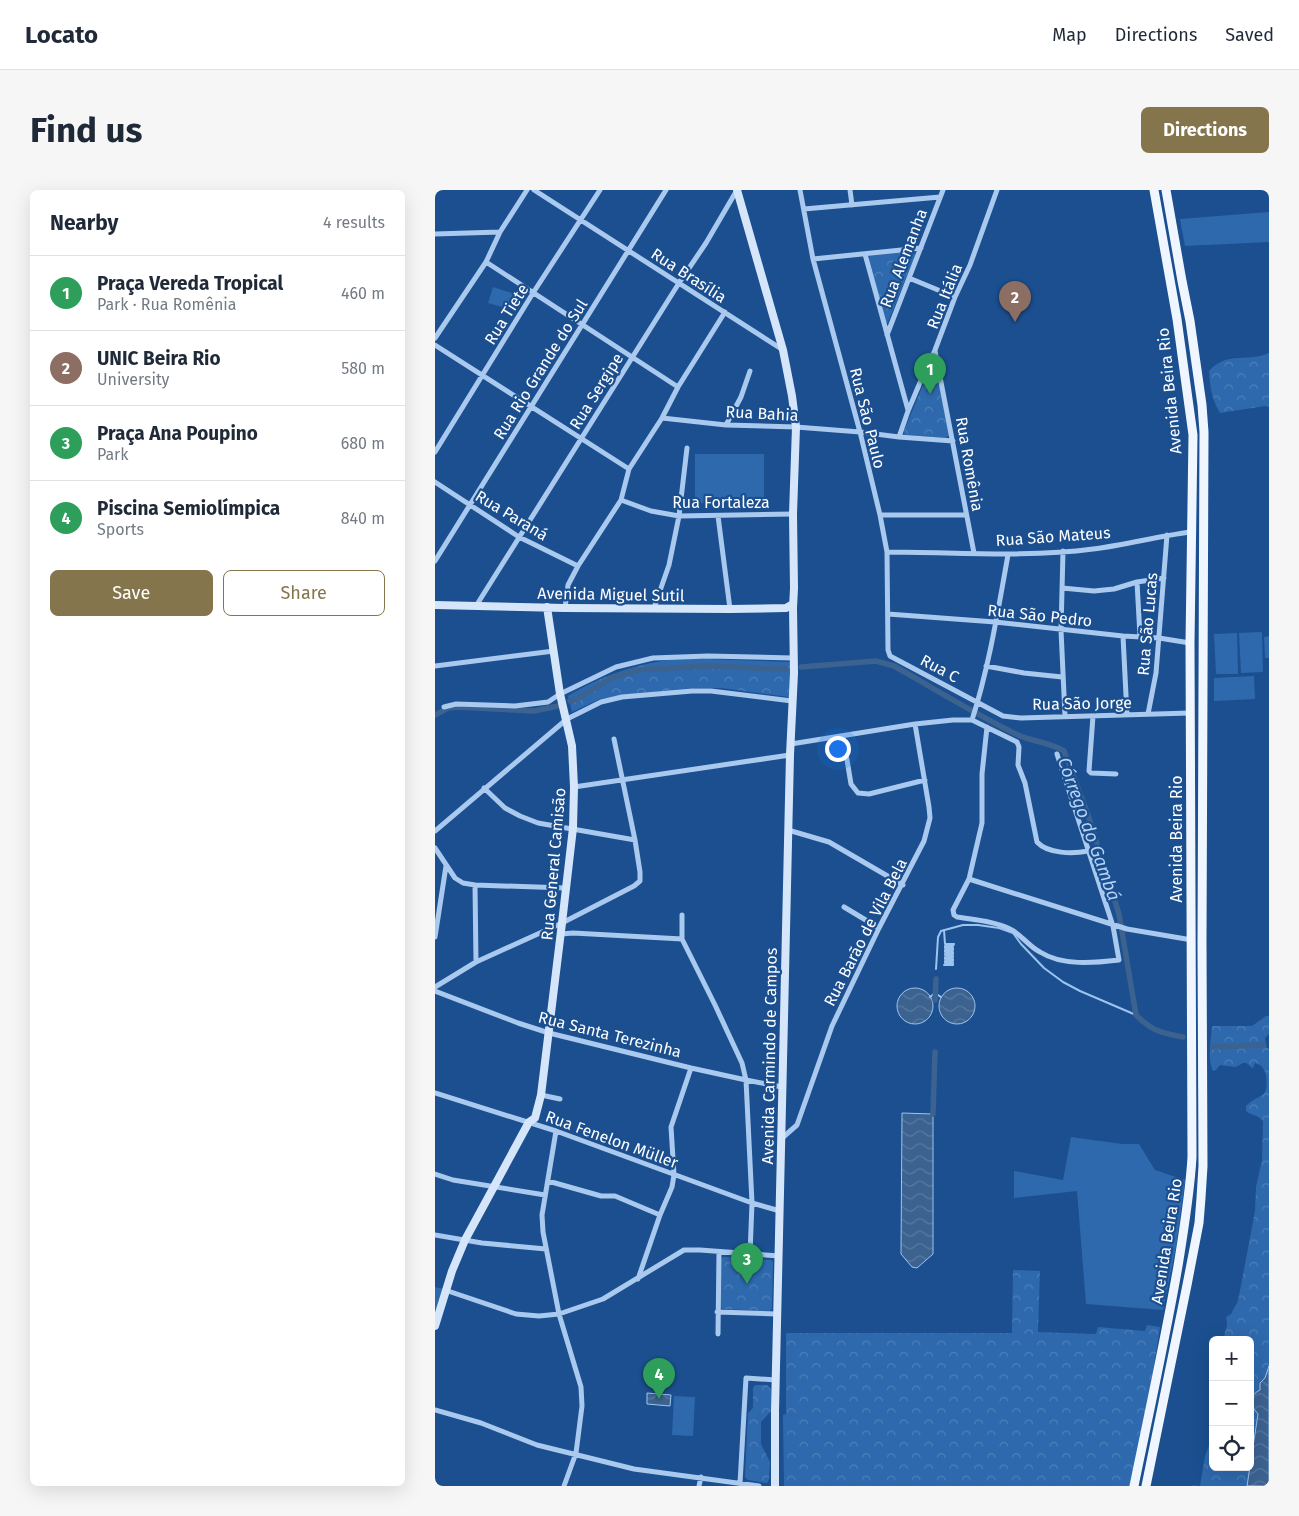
<!DOCTYPE html>
<html lang="en">
<head>
<meta charset="utf-8">
<style>
  body { margin:0; font-family:"Fira Sans",sans-serif; background:#f6f6f7; color:#1f2937 }
  .controls { position:absolute; right:15px; bottom:15px; display:grid; overflow:hidden; border-radius:8px; box-shadow:0 5px 20px #0002 }
  .controls button { width:45px; height:45px; display:grid; place-items:center; padding:0; border:0; border-bottom:1px solid #e0e1e3; background:#fff; color:#1f2937; font:25px sans-serif }
  .you { position:absolute; left:402px; top:558px; width:18px; height:18px; margin:-12px; border:4px solid #fff; border-radius:50%; background:#1a73e8; box-shadow:0 0 0 8px #1a73e833 }
  .badge { display:grid; place-items:center; width:32px; height:32px; border-radius:50%; background:#84754c; color:#fff; font-size:16px; font-weight:700 }
  .pin { position:absolute; translate:-50% -41px; filter:drop-shadow(0 1px 2px #0008) }
  .pin::after { content:''; position:absolute; top:26px; width:18px; height:15px; background:inherit; clip-path:polygon(0 0,100% 0,50% 100%) }
  .list { margin:0; padding:0; list-style:none }
  h2 { display:flex; justify-content:space-between; align-items:center; height:65px; margin:0; padding:0 20px; font-size:21px }
  h2 small { font-size:16px; font-weight:400; color:#747a83 }
  .list li { display:grid; grid-template-columns:32px 1fr auto; gap:15px; align-items:center; box-sizing:border-box; height:75px; padding:0 20px; border-top:1px solid #e0e1e3 }
  .list b { display:block; font-size:19px; white-space:nowrap }
  .list p { margin:0; font-size:16px; white-space:nowrap; color:#747a83 }
  .list em { font-size:16px; font-style:normal; color:#747a83 }
  .actions { display:flex; gap:10px; padding:15px 20px }
  .actions a { flex:1; padding:11px 0; border:1px solid #84754c; border-radius:8px; text-align:center; font-size:18px; color:#84754c }
  .actions .main { background:#84754c; color:#fff }
  .icon { flex:none; width:28px; height:28px; fill:none; stroke:currentColor; stroke-width:2; stroke-linecap:round; stroke-linejoin:round }
  .map { position:relative; flex:none; width:834px; height:1296px; overflow:hidden; border-radius:8px }
  header { display:flex; align-items:center; gap:30px; box-sizing:border-box; height:70px; padding:0 25px; background:#fff; border-bottom:1px solid #e0e1e3 }
  header strong { font-size:24px }
  nav { display:flex; gap:28px; margin-inline-start:auto; font-size:18px }
  .intro { display:flex; align-items:center; justify-content:space-between; box-sizing:border-box; height:120px; padding:0 30px }
  h1 { margin:0; font-size:35px }
  .button { padding:12px 22px; border-radius:8px; background:#84754c; color:#fff; font-size:18px; font-weight:700 }
  main { display:flex; gap:30px; padding:0 30px }
  aside { flex:1; background:#fff; border-radius:8px; box-shadow:0 5px 20px #0002 }
  .map>svg:first-child { display:block }
  .green { fill:#2e69ad }
  .forest { fill:url(#forest-crowns) }
  .water { fill:url(#water-waves); stroke:#9cc4f0 }
  .lines { fill:none; stroke-linecap:round; stroke-linejoin:round }
  .stream { stroke:#9cc4f0; stroke-width:2 }
  .canal { stroke:#3c6290; stroke-width:5.5 }
  .street { stroke:#a9c9ee; stroke-width:5 }
  .secondary { stroke:#d6e6fa; stroke-width:8 }
  .primary { stroke:#f0f6ff; stroke-width:9 }
  .labels { text-anchor:middle; stroke-width:4.5; stroke-linejoin:round; paint-order:stroke }
  .street-label { font-size:16px; fill:#fff; stroke:#1b4f8f }
  .water-label { font-size:18px; font-style:italic; fill:#b5d3f5; stroke:#1b4f8f }
</style>
</head>
<body>
<header>
<strong>Locato</strong>
<nav><a>Map</a><a>Directions</a><a>Saved</a></nav>
</header>
<div class="intro"><h1>Find us</h1><a class="button">Directions</a></div>
<main>
<aside>
<h2>Nearby<small>4 results</small></h2>
<ul class="list">
<li><span class="badge" style="background:#2e9e5b">1</span><div><b>Praça Vereda Tropical</b><p>Park · Rua Romênia</p></div><em>460 m</em></li>
<li><span class="badge" style="background:#8d6e63">2</span><div><b>UNIC Beira Rio</b><p>University</p></div><em>580 m</em></li>
<li><span class="badge" style="background:#2e9e5b">3</span><div><b>Praça Ana Poupino</b><p>Park</p></div><em>680 m</em></li>
<li><span class="badge" style="background:#2e9e5b">4</span><div><b>Piscina Semiolímpica</b><p>Sports</p></div><em>840 m</em></li>
</ul>
<div class="actions"><a class="main">Save</a><a>Share</a></div>
</aside>
<div class="map">
<svg width="834" height="1296" viewBox="0 0 834 1296">
  <defs>
    <pattern id="forest-crowns" width="20" height="18" patternUnits="userSpaceOnUse" patternTransform="scale(1.25)"><rect width="20" height="18" fill="#2e69ad"/><path d="M2 6a3 3 0 1 1 6 0M12 15a3 3 0 1 1 6 0" fill="none" stroke="#4d80b9"/></pattern>
    <pattern id="water-waves" width="16" height="10" patternUnits="userSpaceOnUse" patternTransform="scale(1.25)"><rect width="16" height="10" fill="#3c6290"/><path d="M0 5q4-4 8 0t8 0" fill="none" stroke="#597aa1"/></pattern>
  </defs>
  <rect width="100%" height="100%" fill="#1b4f8f"/>
  <path class="green" d="M834,22V52L750,56L745,29Z
    M58,97L83,105L78,120L53,113Z
    M260,264H329V313H260Z
    M827,442L828,482L806,483L804,443Z
    M802,443L803,484H781L779,444Z
    M834,446V468H830L829,447Z
    M819,486L820,509L779,511V488Z
    M636,947L687,954H704L720,980L750,990L741,1057L728,1120L651,1114L642,1001L579,1008V981L628,990Z
    M0,1097L9,1099L0,1127Z
    M239,1206L260,1207L258,1246L237,1245Z"/>
  <path class="forest" d="M479,61L480,66L453,132L452,133L450,131L434,68L435,66Z
    M834,163V217L830,216L785,223C777,210 775,197 774,181C793,160 813,173 834,163Z
    M499,168L514,245L511,248L471,245L469,244V241Z
    M239,469H272L357,472L354,507L286,498H259L187,505L165,509L137,522L133,506C168,485 199,475 239,469Z
    M831,826H834V844L830,848L831,857L834,859V1176L830,1188L825,1193V1200L815,1210V1150H789C789,1141 794,1137 791,1127L796,1124L803,1111L820,1021L821,997L827,970L828,931C821,923 816,926 811,921V916C825,902 834,911 831,885C829,878 827,875 820,873L818,878H817C809,869 808,874 800,877L785,875L781,880L778,881C772,869 776,850 777,836H817Z
    M289,1067L336,1070L338,1072L337,1119L335,1121L287,1119L286,1117V1068Z
    M578,1080L605,1081L603,1142L661,1144L663,1137L710,1141L712,1135L725,1137L717,1189L695,1296H349L348,1225L351,1224V1143H577Z
    M320,1195H332L336,1199V1221L326,1232V1254L335,1272L334,1289L332,1293L313,1290L310,1287L313,1223L318,1218V1198Z
    M815,1219H819L823,1224L815,1273Z
    M776,1250L778,1251V1277H815L812,1296H757L758,1295L765,1296L770,1266Z"/>
  <path class="water" d="M504 816a18 18 0 1 1 36 0a18 18 0 1 1-36 0Z
    M462 816a18 18 0 1 1 36 0a18 18 0 1 1-36 0Z
    M467,923L498,924V1064L482,1078L477,1077L466,1064Z
    M834,1176V1296H812L823,1224L819,1219H815C815,1209 817,1204 825,1200V1193L830,1188Z
    M212,1203L236,1205L235,1216L212,1214Z"/>
  <g class="lines">
    <path class="stream" d="M509,775H518V773H510V771H518V769H510V767H518V766L510,765V764H518V762H510V760H518V758H510V756H518L519,754H510L509,740
      M501,779L503,747L506,741L528,735H543L564,738L578,743L586,754L609,778L628,792L645,801L701,825
      M495,807L500,803L506,807"/>
    <path class="canal" d="M366,477L441,471L459,476C500,499 540,524 583,545C598,552 615,552 629,561L653,625L684,724L701,825C717,841 726,843 748,847
      M135,511L142,509L175,489L202,480L271,476L351,479
      M0,525L13,518L22,517L99,521L123,516
      M500,810L501,789
      M778,857L829,855
      M498,924L500,862"/>
    <path class="street" d="M99,0L348,160
      M365,0L378,69L425,242L445,325L452,362L453,460L455,466L568,526L586,528L755,523
      M415,0L417,15
      M369,19L505,7
      M0,44L65,42
      M430,64L473,220
      M378,69L486,58
      M51,72L243,197
      M474,88L520,107
      M452,145L508,0
      M0,148L51,72L65,42L92,0
      M0,155L194,279
      M500,161L539,363
      M227,228L291,235L361,237L425,242L464,247L518,251
      M291,235L306,207L315,181
      M464,247L473,221L492,176L500,160L520,107L535,75L562,0
      M0,262L98,103L165,0
      M0,292L84,347L143,376
      M186,310L216,321L244,326L358,324
      M445,325H531
      M283,326L295,419
      M628,361L626,440L630,526
      M452,362C521,362 590,368 658,359C691,355 723,346 756,342
      M0,371L231,0
      M702,392L705,446
      M627,398L659,401L679,399L702,392L729,388
      M41,416L244,93L271,53L302,0
      M130,418L133,395L143,376L186,310L194,279L227,228L243,197L290,122
      M219,418L234,375L244,326L252,258
      M453,424L560,432L688,446L724,448L755,453
      M688,446L692,525
      M0,476L119,461
      M551,476L589,483L627,487
      M9,517L21,514L80,516L113,512L125,504L181,477L218,468L273,466L358,468
      M713,524L721,483L732,345
      M658,526L654,581L656,583L681,584
      M537,530C554,477 563,420 573,365
      M552,537L547,584V633L534,689L518,720L519,725L522,727C540,730 559,731 575,739C586,744 593,756 605,762C627,776 659,773 684,770L678,736L622,564
      M408,546L416,594L423,603L434,604L490,590
      M356,554L480,534L518,530H537L582,552L584,557L583,575L590,593L602,652C613,664 638,664 653,661
      M139,597L355,565
      M49,598L70,618L85,626L103,633L200,650
      M353,640L394,652L468,695
      M0,641L132,529L166,512L187,507L257,501H276L357,511
      M0,658L20,688L28,693L40,695L41,772
      M534,689L692,739L757,750
      M40,695L131,698
      M409,717L444,738
      M247,725V749L280,815L307,873L311,890L317,1013L315,1064
      M126,744L138,743L247,749
      M0,747L11,676
      M0,797L41,772L127,733L199,696L205,691V682L200,650L179,549
      M0,801L83,833L114,843L256,878L311,890L347,897
      M0,903L121,941L317,1013L345,1021
      M106,905L125,909
      M121,941L107,1025L108,1042L124,1124L146,1197L147,1216L141,1263L129,1296
      M346,949L362,935L397,836L444,738L489,651L495,628L494,617L480,534
      M0,984L18,990L110,1005
      M113,991L166,1006H180L225,1025
      M0,1045L47,1053L111,1059
      M203,1089L225,1025L237,997L239,985L236,937L256,878
      M10,1100L81,1124L104,1126L124,1124L168,1109L249,1060H265L344,1066
      M282,1122L342,1124
      M283,1144L284,1062
      M0,1220L46,1233L102,1255L199,1279L324,1296
      M305,1293L311,1188L341,1190
      M264,1296L266,1287"/>
    <path class="secondary" d="M302,0L348,160L357,206L361,237L358,324L359,398L358,418L359,483L355,565L340,1221V1296
      M0,415L130,418L295,419L351,418L358,414
      M0,1136L17,1081L30,1050L94,932L100,928L106,905L127,733L138,638L139,597L137,556L125,504L112,417"/>
    <path class="primary" d="M699,1296C714,1223 730,1150 743,1076C749,1039 755,1003 757,967L755,453L758,245L742,129L719,0
      M711,1296L752,1095L764,1033L766,1008L768,976L767,752L769,242L767,215L755,131L747,91L731,0"/>
  </g>
  <g class="labels">
    <g class="street-label">
      <text transform="translate(468 68) rotate(-69)" y="6">Rua Alemanha</text>
      <text transform="translate(254 85) rotate(33)" y="6">Rua Brasília</text>
      <text transform="translate(509 106) rotate(-68)" y="6">Rua Itália</text>
      <text transform="translate(71 124) rotate(-58)" y="6">Rua Tiete</text>
      <text transform="translate(105 179) rotate(-58)" y="6">Rua Rio Grande do Sul</text>
      <text transform="translate(161 201) rotate(-58)" y="6">Rua Sergipe</text>
      <text transform="translate(734 201) rotate(-96)" y="6">Avenida Beira Rio</text>
      <text transform="translate(327 223) rotate(3)" y="6">Rua Bahia</text>
      <text transform="translate(433 228) rotate(76)" y="6">Rua São Paulo</text>
      <text transform="translate(535 274) rotate(80)" y="6">Rua Romênia</text>
      <text x="286" y="318">Rua Fortaleza</text>
      <text transform="translate(77 325) rotate(31)" y="6">Rua Paraná</text>
      <text transform="translate(618 346) rotate(-4)" y="6">Rua São Mateus</text>
      <text transform="translate(176 404) rotate(1)" y="6">Avenida Miguel Sutil</text>
      <text transform="translate(605 425) rotate(6)" y="6">Rua São Pedro</text>
      <text transform="translate(712 434) rotate(-85)" y="6">Rua São Lucas</text>
      <text transform="translate(505 478) rotate(28)" y="6">Rua C</text>
      <text transform="translate(647 513) rotate(-1)" y="6">Rua São Jorge</text>
      <text transform="translate(741 649) rotate(-90)" y="6">Avenida Beira Rio</text>
      <text transform="translate(118 674) rotate(-85)" y="6">Rua General Camisão</text>
      <text transform="translate(430 742) rotate(-63)" y="6">Rua Barão de Vila Bela</text>
      <text transform="translate(175 844) rotate(14)" y="6">Rua Santa Terezinha</text>
      <text transform="translate(334 866) rotate(-89)" y="6">Avenida Carmindo de Campos</text>
      <text transform="translate(177 949) rotate(20)" y="6">Rua Fenelon Müller</text>
      <text transform="translate(731 1051) rotate(-81)" y="6">Avenida Beira Rio</text>
    </g>
    <g class="water-label">
      <text transform="translate(654 639) rotate(70)" y="6">Córrego do Gambá</text>
    </g>
  </g>
</svg>
<div class="controls">
<button>+</button>
<button>−</button>
<button><svg class="icon" aria-label="locate" viewBox="0 0 24 24"><circle cx="12" cy="12" r="6"/><path d="M12 2v4M12 18v4M2 12h4M18 12h4"/></svg></button>
</div>
<div class="you"></div>
<div class="pin badge" style="left:495px;top:204px;background:#2e9e5b">1</div>
<div class="pin badge" style="left:580px;top:132px;background:#8d6e63">2</div>
<div class="pin badge" style="left:312px;top:1094px;background:#2e9e5b">3</div>
<div class="pin badge" style="left:224px;top:1209px;background:#2e9e5b">4</div>
</div>
</main>
</body>
</html>
